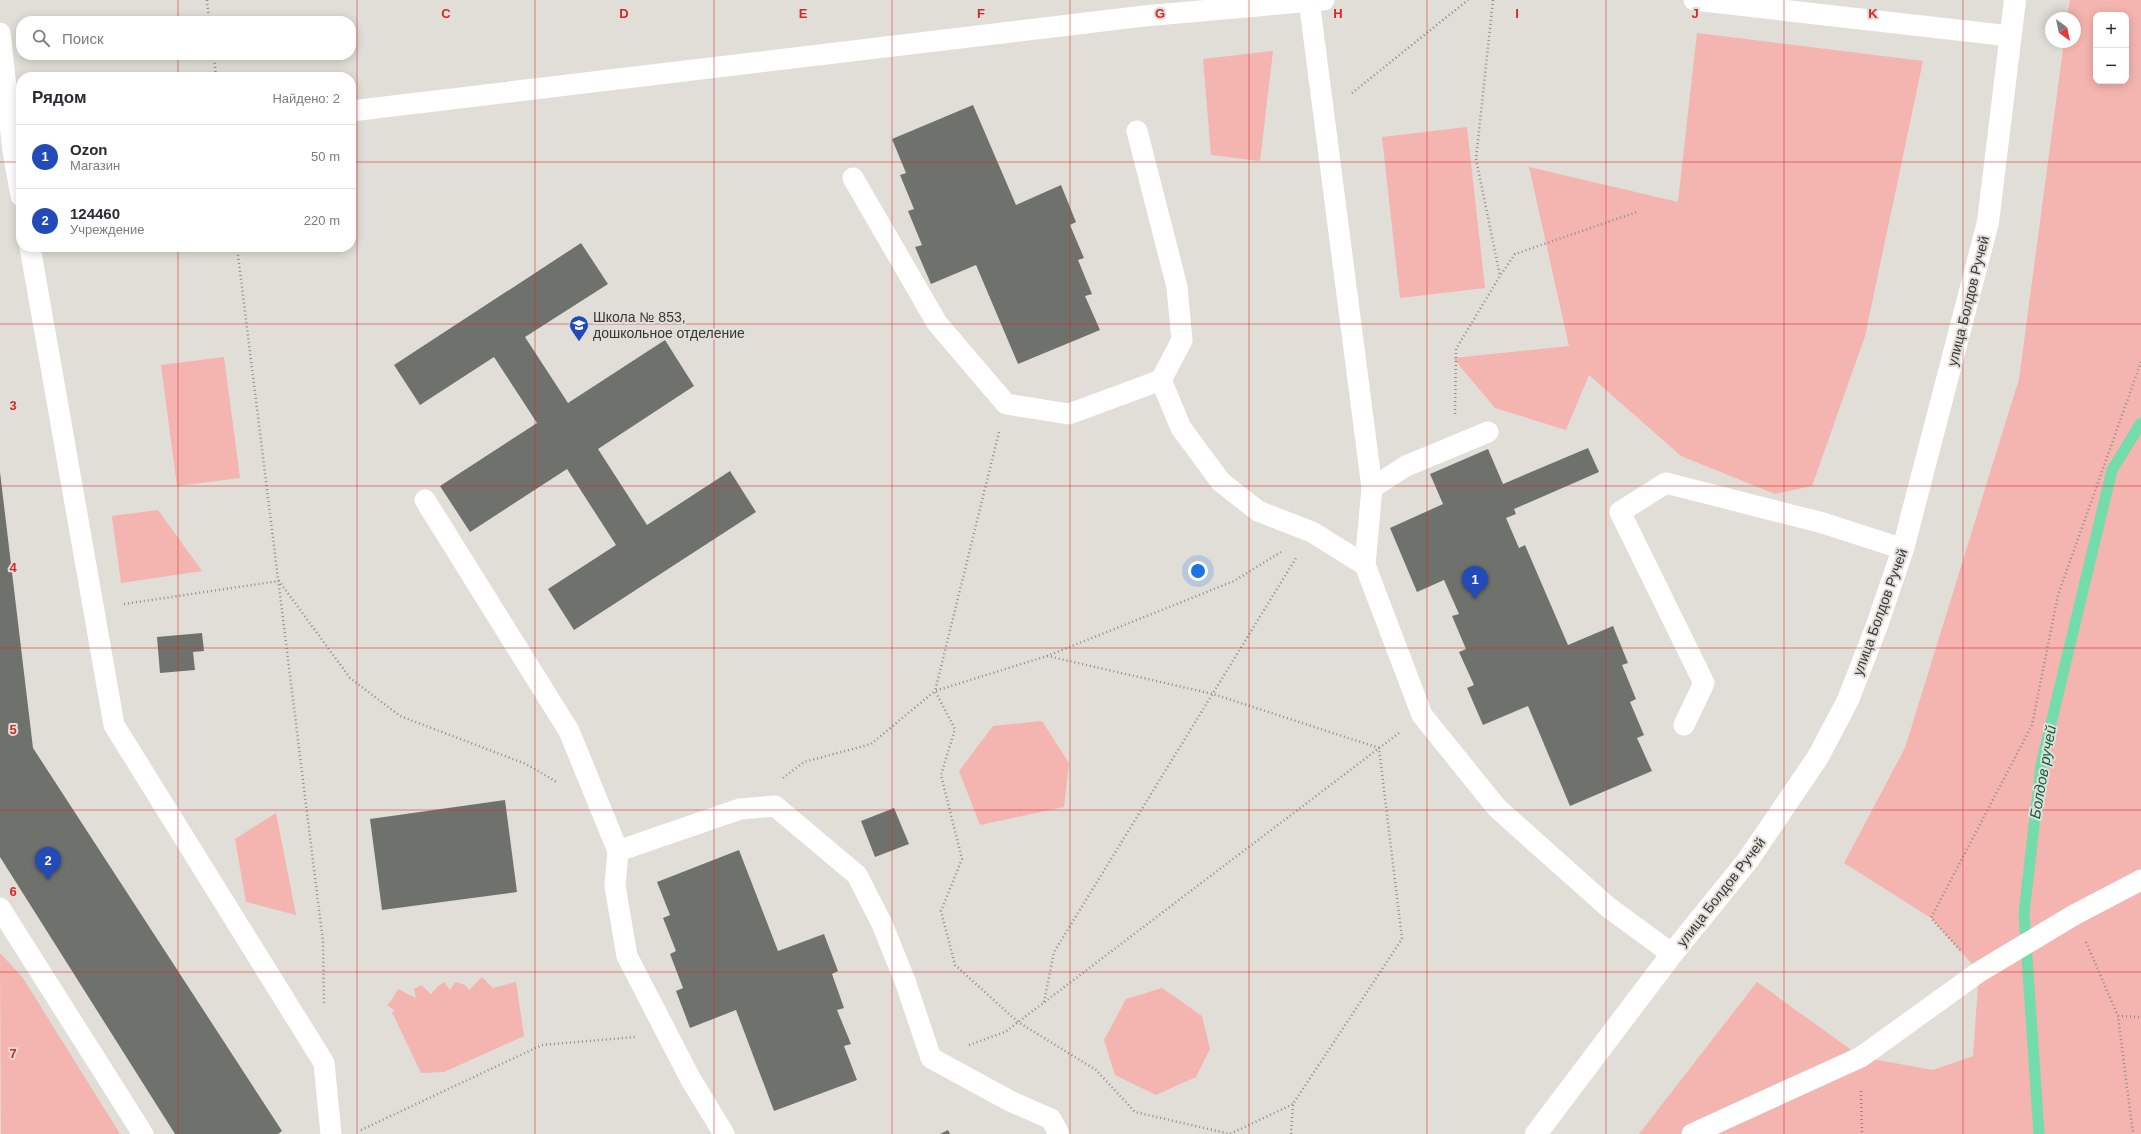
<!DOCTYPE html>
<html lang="ru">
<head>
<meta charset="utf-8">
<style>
  body { margin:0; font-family:Arial,sans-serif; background:#f2f2f3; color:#2b2b33 }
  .controls { position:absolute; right:12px; top:12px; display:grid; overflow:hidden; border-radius:8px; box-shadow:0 2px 10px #0003 }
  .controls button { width:36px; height:36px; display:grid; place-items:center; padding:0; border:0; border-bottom:1px solid #e1e1e2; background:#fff; color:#2b2b33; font:20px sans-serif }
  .compass { position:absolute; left:2045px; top:12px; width:36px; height:36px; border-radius:50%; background:#fff; box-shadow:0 2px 10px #0003; rotate:147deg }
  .you { position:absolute; left:1198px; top:571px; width:14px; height:14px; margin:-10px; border:3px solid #fff; border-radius:50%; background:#1a73e8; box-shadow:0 0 0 6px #1a73e833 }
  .badge { display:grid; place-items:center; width:26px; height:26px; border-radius:50%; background:#224ab8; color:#fff; font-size:13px; font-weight:700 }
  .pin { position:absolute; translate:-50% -33px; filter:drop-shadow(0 1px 2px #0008) }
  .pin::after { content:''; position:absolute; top:21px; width:14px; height:12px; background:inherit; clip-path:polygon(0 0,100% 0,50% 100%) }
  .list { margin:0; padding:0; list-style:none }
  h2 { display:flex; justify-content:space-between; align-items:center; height:52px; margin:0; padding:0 16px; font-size:17px }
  h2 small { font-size:13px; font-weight:400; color:#7c7c81 }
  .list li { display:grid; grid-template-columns:26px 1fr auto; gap:12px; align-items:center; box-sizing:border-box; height:64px; padding:0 16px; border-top:1px solid #e1e1e2 }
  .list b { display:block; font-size:15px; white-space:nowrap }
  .list p { margin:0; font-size:13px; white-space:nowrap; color:#7c7c81 }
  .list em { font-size:13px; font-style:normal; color:#7c7c81 }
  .icon { flex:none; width:22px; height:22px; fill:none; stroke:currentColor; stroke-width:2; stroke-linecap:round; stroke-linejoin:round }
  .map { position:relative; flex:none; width:2141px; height:1134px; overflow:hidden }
  .search { position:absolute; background:#fff; box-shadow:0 2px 10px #0003; left:16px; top:16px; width:340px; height:44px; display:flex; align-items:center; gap:10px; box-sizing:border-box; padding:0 14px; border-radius:16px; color:#7c7c81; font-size:15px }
  .panel { position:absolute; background:#fff; box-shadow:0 2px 10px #0003; left:16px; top:72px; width:340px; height:180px; border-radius:16px }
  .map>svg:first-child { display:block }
  .green { fill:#f4b4af; fill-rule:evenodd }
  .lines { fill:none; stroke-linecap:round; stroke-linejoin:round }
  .stream { stroke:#72dcab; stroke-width:11 }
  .building { fill:#6f726c }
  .path { stroke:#908e89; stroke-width:2.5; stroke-dasharray:1 3; stroke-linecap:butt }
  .service { stroke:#fff; stroke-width:21 }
  .tertiary { stroke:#fff; stroke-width:22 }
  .grid { fill:none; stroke:#d62828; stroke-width:1; stroke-opacity:0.55 }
  .labels { text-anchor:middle; stroke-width:4; stroke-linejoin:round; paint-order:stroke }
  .street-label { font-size:14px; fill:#383735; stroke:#e0ded7 }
  .poi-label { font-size:14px; fill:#383735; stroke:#e0ded7; text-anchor:start }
  .water-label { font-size:15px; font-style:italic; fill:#075f3f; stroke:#e0ded7 }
  .grid-label { font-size:13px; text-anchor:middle; font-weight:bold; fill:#d62828; stroke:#e0ded7; stroke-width:4; stroke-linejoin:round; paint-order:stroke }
</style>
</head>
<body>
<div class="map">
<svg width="2141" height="1134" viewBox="0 0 2141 1134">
  <rect width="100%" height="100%" fill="#e0ded7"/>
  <path class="green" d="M2070,0H2141V1134H1639L1757,982L1861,1057L1933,1070L1973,1056L1979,972L1931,918L1844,863L1905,748L2019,379L2064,42H2075V18H2067ZM2096,15H2126V81H2096Z
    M1697,33L1923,61L1865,336L1812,486L1775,494L1681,456L1589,375L1566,430L1495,408L1453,358L1569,346L1529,167L1678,202Z
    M1273,51L1260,161L1211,155L1203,59Z
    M1467,127L1485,288L1400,298L1382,137Z
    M224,357L240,478L177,486L161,365Z
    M158,510L202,571L121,583L112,516Z
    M1042,721L1069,763L1064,807L980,825L959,771L993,726Z
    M276,813L296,915L246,902L235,839Z
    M0,953L23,978L120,1134H1Z
    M482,977L493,988L516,982L524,1036L444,1072L421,1073L392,1012L395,1011L387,1005L393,998L398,989L416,998L414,989L421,985L431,994L437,987L444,982L450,990L455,982L465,985L469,990Z
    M1162,988L1202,1016L1210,1049L1196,1077L1156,1095L1115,1075L1104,1040L1126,999Z"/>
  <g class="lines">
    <path class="stream" d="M2039,1134L2024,913L2041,765L2112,470L2141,423"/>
  </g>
  <path class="building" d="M973,105L1016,205L1061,185L1076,222L1070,225L1084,258L1078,260L1092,294L1085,296L1100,330L1018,364L976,265L931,284L915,247L922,245L908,211L914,209L900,175L906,173L892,139Z
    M581,243L608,284L525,337L568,403L665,340L694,386L598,449L647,525L730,471L756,512L574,630L548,589L616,545L567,469L470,532L440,486L537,423L494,357L420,405L394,365Z
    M1588,448L1599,472L1514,509L1516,514L1506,518L1519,548L1525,545L1568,645L1613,626L1628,663L1622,665L1636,699L1630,702L1644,735L1637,738L1652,771L1570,806L1528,706L1483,725L1467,688L1474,685L1459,652L1466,649L1452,616L1459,614L1444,580L1417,592L1390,528L1443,504L1430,474L1488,449L1503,484Z
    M0,472L33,748L282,1131L278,1134H175L0,857Z
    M202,633L204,651L193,652L195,670L160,673L157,637Z
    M505,800L517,892L382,910L370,819Z
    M894,808L909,844L875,857L861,821Z
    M739,850L778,951L824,934L838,971L832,974L844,1008L837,1010L851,1044L844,1046L857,1080L774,1111L736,1010L690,1028L676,991L683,988L670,954L676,951L663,918L670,915L657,882Z
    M948,1130L950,1134H940Z"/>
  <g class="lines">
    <path class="path" d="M207,0L209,21
      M1493,0L1476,159L1500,276
      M214,55L216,77
      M1352,93L1468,0
      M237,247L323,942L324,1003
      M1455,414L1456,349L1500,276L1515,254L1637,212
      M999,432L935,691L955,729L941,775L962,859L941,911L955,965L1018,1022L1096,1070L1135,1112L1230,1134L1293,1104
      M124,604L279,581L350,678L400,716L526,764L557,782
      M1047,656L1213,694L1379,748L1402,939L1293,1104L1291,1134
      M783,778L804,762L871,744L935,691L1047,656L1234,581L1281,552
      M2086,942L2118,1016L2133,1134
      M1960,950L1931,918L2032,725L2058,595L2141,362
      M1044,1002L1054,952L1296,558
      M2118,1016L2141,1017
      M969,1045L1005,1032L1399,733
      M1861,1091L1862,1134
      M361,1130L542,1045L635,1037"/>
    <path class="service" d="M1309,0L1372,488
      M1694,0L2010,36
      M0,33L13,151L21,196
      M351,111L1144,16L1324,0
      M853,178L937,323L1006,404L1069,414L1161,380L1182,340L1177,287L1137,131
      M30,247L114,725L324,1063L331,1134
      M1161,380L1181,428L1221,482L1258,511L1312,532L1365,565L1422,715L1497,808L1608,907L1672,954
      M425,500L569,731L618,851
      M1365,565L1372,488L1406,466L1488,432
      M1684,725L1704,683L1620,512L1666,483L1823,523L1903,549
      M0,908L143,1134
      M724,1134L690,1078L627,956L615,886L618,851L740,809L775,806L857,875L882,924L905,981L931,1058L1010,1101L1051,1119L1059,1134
      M1692,1134L1861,1057L1979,972L2074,915L2141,880"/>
    <path class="tertiary" d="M1536,1134L1672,954L1748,860L1818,757L1848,700L1876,628L1903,549L1988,222L2015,0"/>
  </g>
  <path class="grid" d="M178,0V21M357,0V1134M535,0V1134M714,0V1134M892,0V1134M1070,0V1134M1249,0V1134M1427,0V1134M1606,0V1134M1784,0V1134M1963,0V1134M178,55V77M0,162H21M351,162H2141M178,247V1134M0,324H2141M0,486H2141M0,648H2141M0,810H2141M0,972H2141"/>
  <defs>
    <symbol id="school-pin" viewBox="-11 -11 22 30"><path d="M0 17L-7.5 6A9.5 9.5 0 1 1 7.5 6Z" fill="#224ab8" stroke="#e0ded7"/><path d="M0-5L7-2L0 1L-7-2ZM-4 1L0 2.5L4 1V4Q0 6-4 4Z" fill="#fff"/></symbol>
  </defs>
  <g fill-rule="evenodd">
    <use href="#school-pin" x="568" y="314" width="22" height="30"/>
  </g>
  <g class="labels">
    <g class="street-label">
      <text transform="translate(1968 301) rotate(-76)" y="5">улица Болдов Ручей</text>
      <text transform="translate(1880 612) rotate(-70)" y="5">улица Болдов Ручей</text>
      <text transform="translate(1721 892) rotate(-52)" y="5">улица Болдов Ручей</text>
    </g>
    <g class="poi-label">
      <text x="593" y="322">Школа № 853,<tspan x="593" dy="16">дошкольное отделение</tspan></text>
    </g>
    <g class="water-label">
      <text transform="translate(2043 772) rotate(-80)" y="5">Болдов ручей</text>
    </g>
  </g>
  <g class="grid-label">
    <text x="446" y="18">C</text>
    <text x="624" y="18">D</text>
    <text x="803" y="18">E</text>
    <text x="981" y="18">F</text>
    <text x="1160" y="18">G</text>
    <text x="1338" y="18">H</text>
    <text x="1517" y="18">I</text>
    <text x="1695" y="18">J</text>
    <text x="1873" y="18">K</text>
    <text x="13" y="410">3</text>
    <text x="13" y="572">4</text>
    <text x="13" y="734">5</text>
    <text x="13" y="896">6</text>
    <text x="13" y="1058">7</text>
  </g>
</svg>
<div class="controls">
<button>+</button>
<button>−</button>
</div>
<svg class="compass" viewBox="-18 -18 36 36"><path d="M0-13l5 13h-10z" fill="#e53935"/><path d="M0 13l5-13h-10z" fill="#7c7c81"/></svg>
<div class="you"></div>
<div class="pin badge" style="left:1475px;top:599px">1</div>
<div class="pin badge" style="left:48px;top:880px">2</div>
<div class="search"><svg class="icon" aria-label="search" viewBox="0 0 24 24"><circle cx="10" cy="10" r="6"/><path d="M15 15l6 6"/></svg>Поиск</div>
<section class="panel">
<h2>Рядом<small>Найдено: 2</small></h2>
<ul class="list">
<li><span class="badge">1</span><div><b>Ozon</b><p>Магазин</p></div><em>50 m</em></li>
<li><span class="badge">2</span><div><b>124460</b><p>Учреждение</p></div><em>220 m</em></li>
</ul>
</section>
</div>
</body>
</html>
